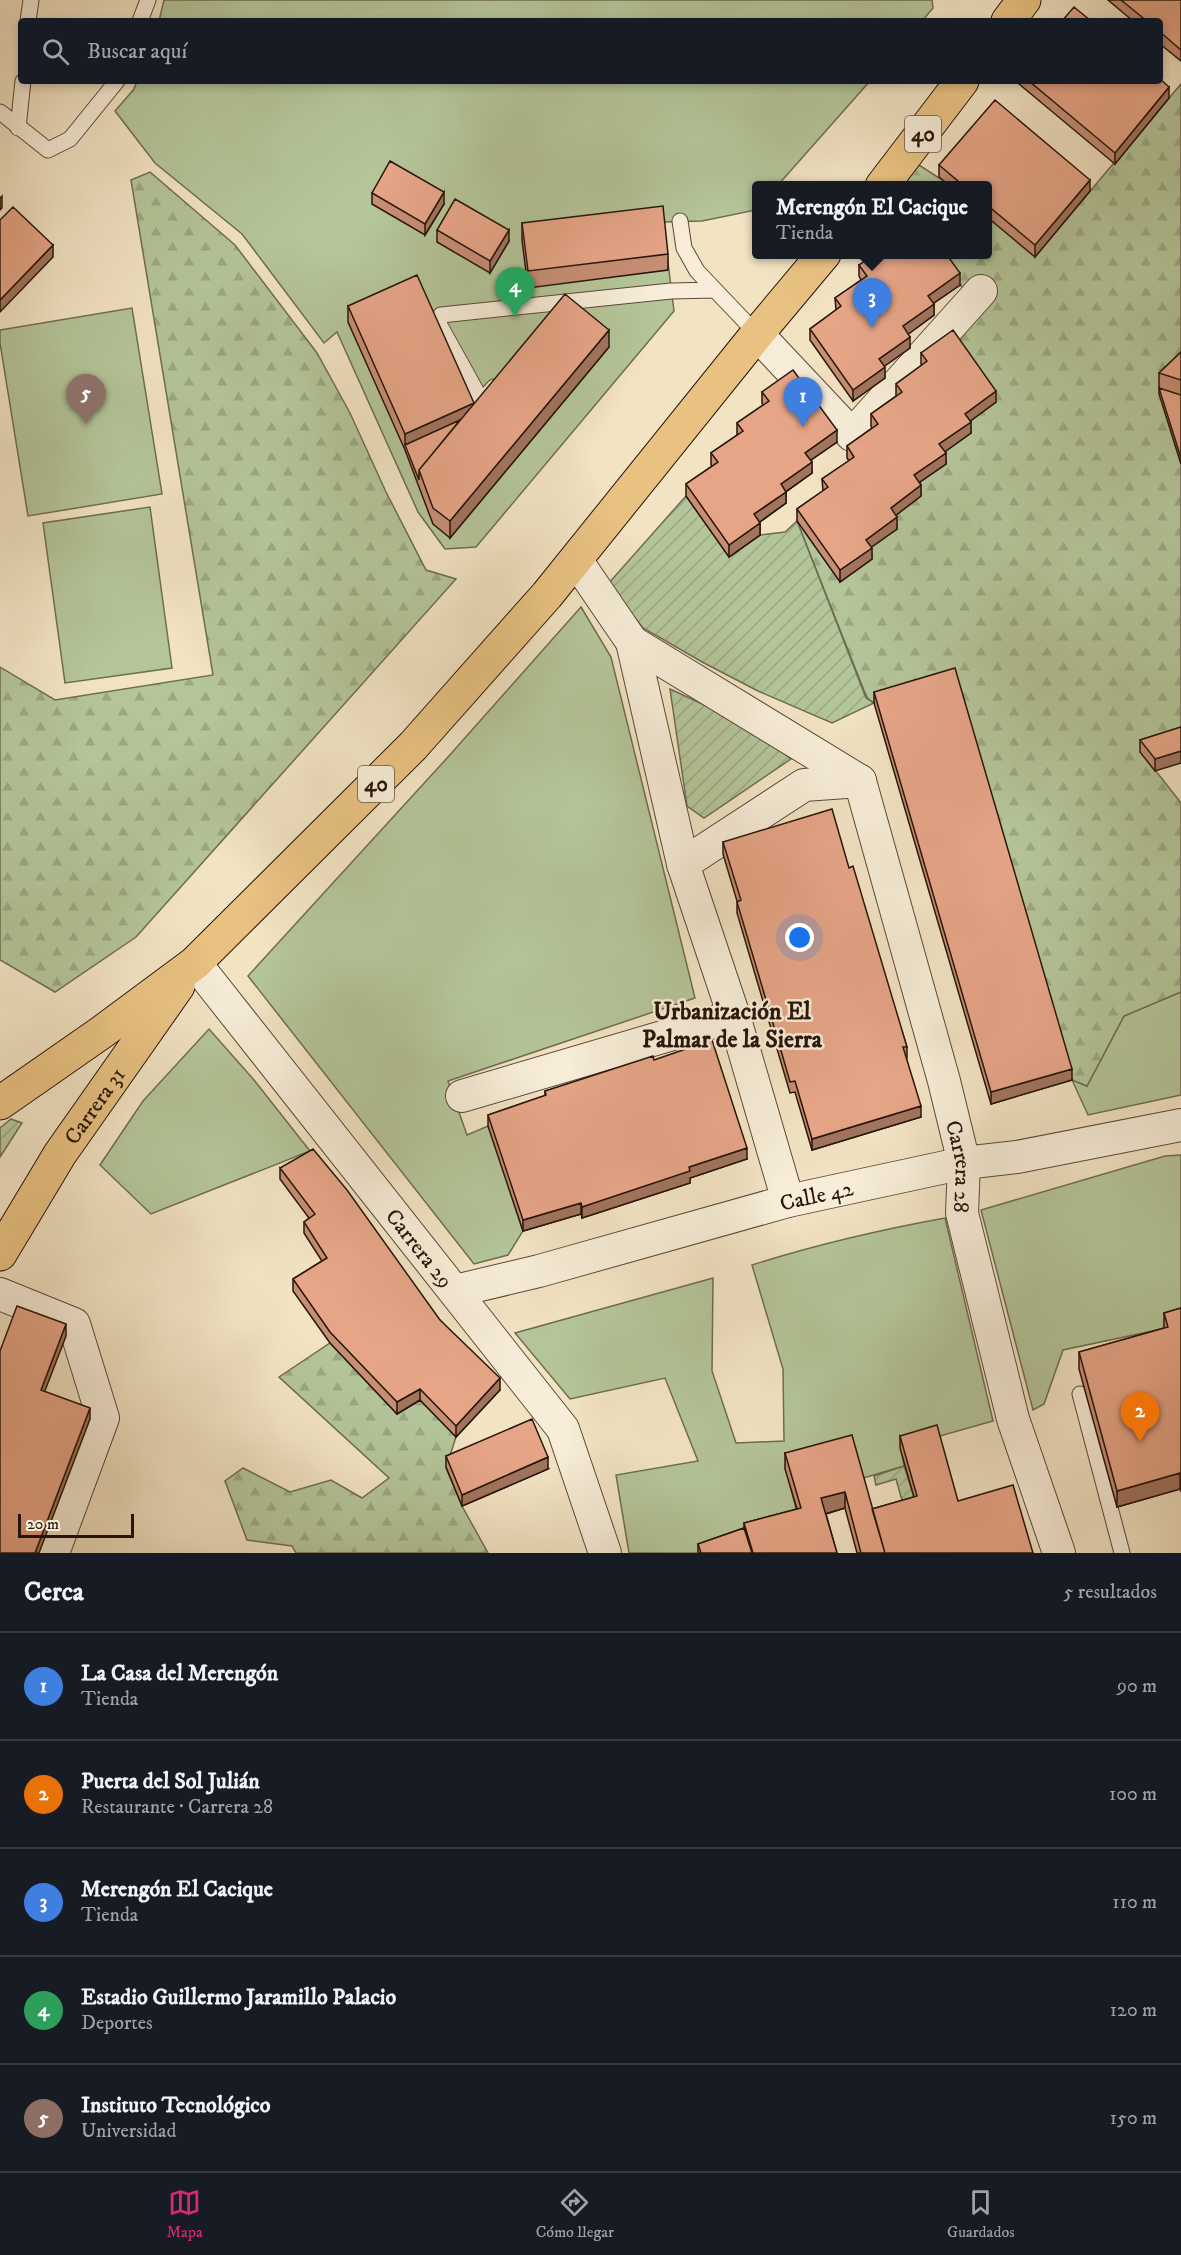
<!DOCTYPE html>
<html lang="es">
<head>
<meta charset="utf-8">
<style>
  body { margin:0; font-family:"IM FELL DW Pica",serif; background:#20242c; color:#f1f3f6 }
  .scale { position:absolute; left:18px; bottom:15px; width:116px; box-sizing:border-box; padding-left:6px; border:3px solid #27140a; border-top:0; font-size:16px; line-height:21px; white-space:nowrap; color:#27140a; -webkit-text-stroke:4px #f7edd8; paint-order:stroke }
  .you { position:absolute; left:800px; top:938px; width:21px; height:21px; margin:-15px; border:4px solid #fff; border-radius:50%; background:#1a73e8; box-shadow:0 0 0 9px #1a73e833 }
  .badge { display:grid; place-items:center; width:39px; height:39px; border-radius:50%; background:#db2777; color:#fff; font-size:20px; font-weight:700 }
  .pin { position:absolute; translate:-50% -50px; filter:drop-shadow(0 2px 3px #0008) }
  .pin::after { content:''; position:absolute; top:32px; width:21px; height:18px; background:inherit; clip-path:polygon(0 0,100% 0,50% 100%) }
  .popup { position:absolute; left:752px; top:181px; width:240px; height:78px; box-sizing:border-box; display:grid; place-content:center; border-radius:6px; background:#171b24; filter:drop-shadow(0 2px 4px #0005); font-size:20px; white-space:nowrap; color:#9ea1a6 }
  .popup b { font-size:22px; color:#f1f3f6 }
  .popup::after { content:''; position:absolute; left:50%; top:100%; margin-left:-12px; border:12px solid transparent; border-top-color:#171b24 }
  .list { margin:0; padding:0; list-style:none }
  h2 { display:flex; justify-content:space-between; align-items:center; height:78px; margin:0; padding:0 24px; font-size:26px }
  h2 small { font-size:20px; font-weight:400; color:#9ea1a6 }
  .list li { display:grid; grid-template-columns:39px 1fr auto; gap:18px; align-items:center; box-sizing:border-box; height:108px; padding:0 24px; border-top:2px solid #363941 }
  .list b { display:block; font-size:22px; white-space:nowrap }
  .list p { margin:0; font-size:20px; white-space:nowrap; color:#9ea1a6 }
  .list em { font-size:20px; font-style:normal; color:#9ea1a6 }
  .icon { flex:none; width:33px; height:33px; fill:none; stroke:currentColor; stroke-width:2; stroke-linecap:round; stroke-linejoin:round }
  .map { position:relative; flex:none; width:1181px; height:1553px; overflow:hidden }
  .search { position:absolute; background:#171b24; box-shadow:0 3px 9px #0003; left:18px; right:18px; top:18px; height:66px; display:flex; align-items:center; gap:15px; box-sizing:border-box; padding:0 21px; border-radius:6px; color:#9ea1a6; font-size:22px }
  .sheet { height:618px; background:#171b24 }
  nav { display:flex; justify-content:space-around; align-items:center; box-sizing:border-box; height:84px; border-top:2px solid #363941; background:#171b24; font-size:16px; color:#9ea1a6 }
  nav a { display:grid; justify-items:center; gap:3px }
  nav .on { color:#db2777 }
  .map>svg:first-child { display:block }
  .grass { fill:#b4c599; stroke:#6e6c52; stroke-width:1.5 }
  .forest { fill:url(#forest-firs); stroke:#6e6c52; stroke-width:1.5 }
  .garden { fill:url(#garden-furrows); stroke:#6e6c52; stroke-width:1.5 }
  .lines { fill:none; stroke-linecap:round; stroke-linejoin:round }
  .service-casing { stroke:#5a4838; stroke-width:17 }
  .minor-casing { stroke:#5a4838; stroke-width:34 }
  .primary-casing { stroke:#27140a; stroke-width:35 }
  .service { stroke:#f7edd8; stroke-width:15 }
  .minor { stroke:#f7edd8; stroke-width:32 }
  .primary { stroke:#e9c282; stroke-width:33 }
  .wall { fill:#c68e74; stroke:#27140a; stroke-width:1.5 }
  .shaded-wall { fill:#a1745e; stroke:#27140a; stroke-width:1.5 }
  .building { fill:#e6a587; stroke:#27140a; stroke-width:1.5 }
  .labels { text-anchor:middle; stroke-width:5; stroke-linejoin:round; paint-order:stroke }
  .shield { fill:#f7edd8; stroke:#655548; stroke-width:1.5 }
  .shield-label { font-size:21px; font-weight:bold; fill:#27140a }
  .street-label { font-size:22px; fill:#27140a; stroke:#f7edd8 }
  .neighbourhood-label { font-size:24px; font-weight:bold; fill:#27140a; stroke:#f7edd8 }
</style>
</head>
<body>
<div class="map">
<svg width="1181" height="1553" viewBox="0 0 1181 1553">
  <defs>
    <pattern id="forest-firs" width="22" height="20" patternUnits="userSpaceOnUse" patternTransform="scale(1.5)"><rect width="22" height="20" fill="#b4c599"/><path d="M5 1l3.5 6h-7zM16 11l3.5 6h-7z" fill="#9ba882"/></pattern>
    <pattern id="garden-furrows" width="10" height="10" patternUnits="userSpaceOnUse" patternTransform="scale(1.5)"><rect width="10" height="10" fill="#b4c599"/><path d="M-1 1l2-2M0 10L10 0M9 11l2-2" fill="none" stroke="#9ba882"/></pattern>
  </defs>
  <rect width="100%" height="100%" fill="#f2e3c3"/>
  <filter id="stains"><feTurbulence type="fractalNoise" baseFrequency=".00333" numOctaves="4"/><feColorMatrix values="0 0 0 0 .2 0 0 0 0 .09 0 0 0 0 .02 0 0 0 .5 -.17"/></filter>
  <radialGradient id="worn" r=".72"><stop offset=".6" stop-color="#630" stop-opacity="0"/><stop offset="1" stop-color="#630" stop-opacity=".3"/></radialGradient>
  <path class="grass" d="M164,0H932L933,8L922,21H159Z
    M137,81H870L778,185L756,186V210L702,221L663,222L674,311L476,547L445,549L418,512L337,332L324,343L242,234L155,163L115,111L134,89Z
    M132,308L162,494L28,516L0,343V330Z
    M150,507L172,668L65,683L43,523Z
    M581,607L611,657L695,998L448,1081L467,1135L488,1126L523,1231L508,1255L474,1264L248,976L448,757Z
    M1181,992V1095L1088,1115L1072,1080L1087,1086L1124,1016Z
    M209,1029L254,1080L310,1151L151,1214L100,1165L143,1101Z
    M1181,1155V1325L1063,1350L1044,1404L1033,1410L981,1210L1165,1156Z
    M945,1218L993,1421L901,1447L904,1466L860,1479L786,1469L800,1525L705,1553H629L616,1475L698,1461L665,1378L570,1399L515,1333L713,1278L712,1371L736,1443L784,1441L783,1369L752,1265C815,1245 879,1230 945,1218Z"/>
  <path class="forest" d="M1181,84V373L1160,394L1181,464V739L1141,752L1181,803V992L1124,1016L1087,1086L1072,1080L955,680L874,703L867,698L797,521L866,551L939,456L947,334L983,308L960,285L939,255L988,254V217L1035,256Z
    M919,165L950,185L900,186Z
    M150,172L235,245L317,353L350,413L386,492L426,570L456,579L136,937L55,992L0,960V667L55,700L213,675L131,180Z
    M330,1343L397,1414L420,1400L456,1437L446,1468L462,1506L488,1553H296L292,1546L247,1540L225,1481L243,1468L290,1492L331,1480L362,1498L389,1478L279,1377Z"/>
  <path class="garden" d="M686,496L729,557L760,535L785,532L797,521L866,698L874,703L832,723L758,691L704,663L643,628L608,584Z
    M670,689L752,727L791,759L704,818L687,806Z
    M11,1119L22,1123L0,1157V1128Z
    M904,1466L917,1507L905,1511L896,1479L876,1485L874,1476Z"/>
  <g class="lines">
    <defs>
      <path id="service" d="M28,21L31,0
        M140,21L148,0
        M0,112L48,150L70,139L117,81
        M18,128L23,81
        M680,221L684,248L697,271L757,334
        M494,387L486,396L482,398L479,396L438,322L441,315L671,291L715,290
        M1080,1394L1122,1553"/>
      <g id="minor">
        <path d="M757,334L852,435L981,291"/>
        <path d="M576,560L632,642L683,864L734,1016L788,1201"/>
        <path d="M632,642L860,781"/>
        <path id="s1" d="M860,781L944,1081L964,1163L962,1213L1013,1419L1059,1553"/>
        <path d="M683,864L804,785L860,781"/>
        <path id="s2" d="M195,963L563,1429L605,1553"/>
        <path d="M462,1096L734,1016"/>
        <path id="s3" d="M455,1291L539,1271L788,1201L964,1163L1017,1157L1181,1125"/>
        <path d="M0,1294L74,1324L103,1418L53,1553"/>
      </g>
      <g id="primary">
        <path d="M1008,21L1024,0"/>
        <path d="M882,186L962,81"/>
        <path d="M0,1103L102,1032L195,963L413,746L547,595L757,334L824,254"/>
        <path id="s4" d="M0,1254L60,1154L178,986"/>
      </g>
    </defs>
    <use href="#service" class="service-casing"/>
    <use href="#minor" class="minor-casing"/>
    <use href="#primary" class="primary-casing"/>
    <use href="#service" class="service"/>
    <use href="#minor" class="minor"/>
    <use href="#primary" class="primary"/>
  </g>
  <path class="wall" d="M1108,0H1181V61L1160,44V21H1133Z
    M1019,81H1160L1169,98L1115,164L1019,84Z
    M939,165L1090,191L1035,257L987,217V186H950L939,177Z
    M372,193L444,204L425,235L372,204Z
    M522,223L668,254V270L528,288L522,240Z
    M437,230L509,241L490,273L437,242Z
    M859,265L960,285L934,303V315L908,334L910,348L884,366L885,378L853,401L810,340V329L836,310L835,298L861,280L859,276Z
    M348,306L474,403L609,347L450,538L433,524L405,450L348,322Z
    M1181,352V464L1159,394V373Z
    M921,353L996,402L970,421L971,433L945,451L946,464L920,482L921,496L896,515L897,529L871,547L872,559L840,582L797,521V509L823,491L822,479L849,461L847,458V446L872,428L871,426V414L896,396V384L922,365L921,364Z
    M762,392L837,442L811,460L812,473L786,492V503L760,522V535L729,557L686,496V484L712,466L711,465V453L737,435V423L763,405L762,403Z
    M874,692L1072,1080L991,1104L874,703Z
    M1181,727L1155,771L1140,752V740Z
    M723,842L849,868L907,1047V1058H906L921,1117L812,1150L795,1092L790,1093L737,913V901L723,854Z
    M654,1060L747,1159L690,1178V1183L582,1218L581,1214L523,1231L488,1126V1115L545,1096V1091Z
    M280,1168L440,1320L500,1390L456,1437L420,1400L397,1414L330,1343L293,1291V1279L322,1261L304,1233V1222L309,1218L280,1179Z
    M1181,1308V1492L1180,1489L1117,1507L1079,1369V1352L1164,1328V1313Z
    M900,1436L958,1501L1033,1553H857L845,1508L826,1514L837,1553H698V1544L744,1528V1523L797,1509L785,1469V1453L872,1509L914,1497L900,1448Z
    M446,1456L548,1469L462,1506L446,1467Z"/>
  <path class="shaded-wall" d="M1169,87V98L1115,164V153Z
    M1090,180V191L1035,257V245Z
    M444,192V204L425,235V224Z
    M2,196V208L0,210V198Z
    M509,230V241L490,273V261Z
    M53,245V257L0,312V300Z
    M960,273V285L928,307V296Z
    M934,304V315L903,338V326Z
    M609,330V347L450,538V521Z
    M910,337V348L879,370V359Z
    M885,367V378L853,401V390Z
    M996,391V402L965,425V414Z
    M474,403L466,423L405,445V434Z
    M971,422V433L939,456V444Z
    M837,430V442L805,464V453Z
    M946,453V464L914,486V475Z
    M812,462V473L781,495V484Z
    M921,485V496L891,519V508Z
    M786,492V503L754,526V514Z
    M897,517V529L866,551V540Z
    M760,523V535L729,557V545Z
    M872,548V559L840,582V570Z
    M1181,751V763L1155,771V759Z
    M1072,1069V1080L991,1104V1092Z
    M921,1106V1117L812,1150V1139Z
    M747,1148V1159L690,1178V1183L582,1218V1207L689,1167Z
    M581,1203V1214L523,1231V1220Z
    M66,1324V1336L41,1401V1390Z
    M500,1378V1390L456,1437V1426Z
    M420,1389V1400L397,1414V1402Z
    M90,1408V1419L39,1553H35Z
    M548,1457V1469L462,1506V1495Z
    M1180,1473V1489L1117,1507V1491Z
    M845,1492V1508L821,1515V1498Z"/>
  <path class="building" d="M1121,0H1181V50L1160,32V21H1147Z
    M1074,7L1091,21H1062Z
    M1160,79L1169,87L1115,153L1029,81H1160Z
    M995,100L1090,180L1035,245L987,205V186H964L939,165Z
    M390,161L444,192L425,224L372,193Z
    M455,199L509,230L490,261L437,230Z
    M663,206L668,254L528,271L522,223Z
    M13,207L53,245L0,300V220Z
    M874,255H947L960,273L928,296L934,304L903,326L910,337L879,359L885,367L853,390L810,329L841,306L835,298L867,276L859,265Z
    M417,275L474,403L405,434L348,306Z
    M565,294L609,330L450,521L433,508L419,470Z
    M953,330L996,391L965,414L971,422L939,444L946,453L914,475L921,485L891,508L897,517L866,540L872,548L840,570L797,509L828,487L822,479L854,457L847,446L878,424L871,414L902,392L896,384L927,361L921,353Z
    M1181,352V380L1159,373Z
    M793,370L837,430L805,453L812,462L781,484L786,492L754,514L760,523L729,545L686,484L718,462L711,453L743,431L737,423L769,401L762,392Z
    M1159,388L1181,395V458Z
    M460,420L419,470V480L405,445Z
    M955,668L1072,1069L991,1092L874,692Z
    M1181,727V751L1155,759L1140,740Z
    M832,809L849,868L853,866L907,1047H903L921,1106L812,1139L795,1081L790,1082L780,1047L737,902L741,900L723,842Z
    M712,1040L747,1148L689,1167L690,1171L582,1207L581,1203L523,1220L488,1115L546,1095L545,1091L653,1056L654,1060Z
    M313,1149L347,1190L440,1320L500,1378L456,1426L420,1389L397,1402L330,1332L293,1279L327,1258L304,1222L315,1214L280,1168Z
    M17,1306L66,1324L41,1390L90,1408L35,1553H0V1351Z
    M1181,1308V1476L1180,1473L1117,1491L1079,1352L1168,1327L1164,1313Z
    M532,1419L548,1457L462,1495L446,1456Z
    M937,1425L958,1501L1013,1485L1033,1553H885L872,1509L917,1496L900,1436Z
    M852,1435L885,1553H861L845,1492L821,1498L837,1553H753L744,1523L801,1508L785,1453Z
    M744,1528L752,1553H701L698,1544Z"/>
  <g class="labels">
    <g class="shield">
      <rect x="905" y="116" width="36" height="36" rx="4.5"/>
      <rect x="358" y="766" width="36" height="36" rx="4.5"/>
    </g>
    <g class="shield-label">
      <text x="923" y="141">40</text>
      <text x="376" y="791">40</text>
    </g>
    <g class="street-label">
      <text dy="8" stroke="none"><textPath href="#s4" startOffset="176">Carrera 31</textPath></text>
      <text dy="8" stroke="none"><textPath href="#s1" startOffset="399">Carrera 28</textPath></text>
      <text dy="8" stroke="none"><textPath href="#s3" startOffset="374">Calle 42</textPath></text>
      <text dy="8" stroke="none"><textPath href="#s2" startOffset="363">Carrera 29</textPath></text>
    </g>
    <g class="neighbourhood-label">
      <text x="732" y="1019">Urbanización El<tspan x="732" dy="28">Palmar de la Sierra</tspan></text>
    </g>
  </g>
  <rect width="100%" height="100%" filter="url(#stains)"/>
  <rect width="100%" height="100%" fill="url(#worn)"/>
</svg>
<div class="scale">20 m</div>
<div class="you"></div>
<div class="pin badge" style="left:803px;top:427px;background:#3f7fe0">1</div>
<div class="pin badge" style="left:1140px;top:1442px;background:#e8710a">2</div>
<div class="pin badge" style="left:872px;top:328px;background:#3f7fe0">3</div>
<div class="popup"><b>Merengón El Cacique</b>Tienda</div>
<div class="pin badge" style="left:515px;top:317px;background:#2e9e5b">4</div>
<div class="pin badge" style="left:86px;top:424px;background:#8d6e63">5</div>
<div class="search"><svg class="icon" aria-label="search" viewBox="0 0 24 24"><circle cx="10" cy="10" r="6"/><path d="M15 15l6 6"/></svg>Buscar aquí</div>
</div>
<section class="sheet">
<h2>Cerca<small>5 resultados</small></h2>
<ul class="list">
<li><span class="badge" style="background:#3f7fe0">1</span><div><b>La Casa del Merengón</b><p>Tienda</p></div><em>90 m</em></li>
<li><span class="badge" style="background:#e8710a">2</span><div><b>Puerta del Sol Julián</b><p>Restaurante · Carrera 28</p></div><em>100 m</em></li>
<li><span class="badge" style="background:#3f7fe0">3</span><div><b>Merengón El Cacique</b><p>Tienda</p></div><em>110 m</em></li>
<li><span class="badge" style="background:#2e9e5b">4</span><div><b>Estadio Guillermo Jaramillo Palacio</b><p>Deportes</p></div><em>120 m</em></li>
<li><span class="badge" style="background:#8d6e63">5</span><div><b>Instituto Tecnológico</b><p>Universidad</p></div><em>150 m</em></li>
</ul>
</section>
<nav>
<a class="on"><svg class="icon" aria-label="map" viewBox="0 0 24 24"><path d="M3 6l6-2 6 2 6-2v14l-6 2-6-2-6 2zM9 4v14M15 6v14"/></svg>Mapa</a>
<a><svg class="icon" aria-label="directions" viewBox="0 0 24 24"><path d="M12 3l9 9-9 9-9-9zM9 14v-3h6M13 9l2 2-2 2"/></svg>Cómo llegar</a>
<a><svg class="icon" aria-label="saved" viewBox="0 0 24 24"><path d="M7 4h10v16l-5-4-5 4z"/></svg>Guardados</a>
</nav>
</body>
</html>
